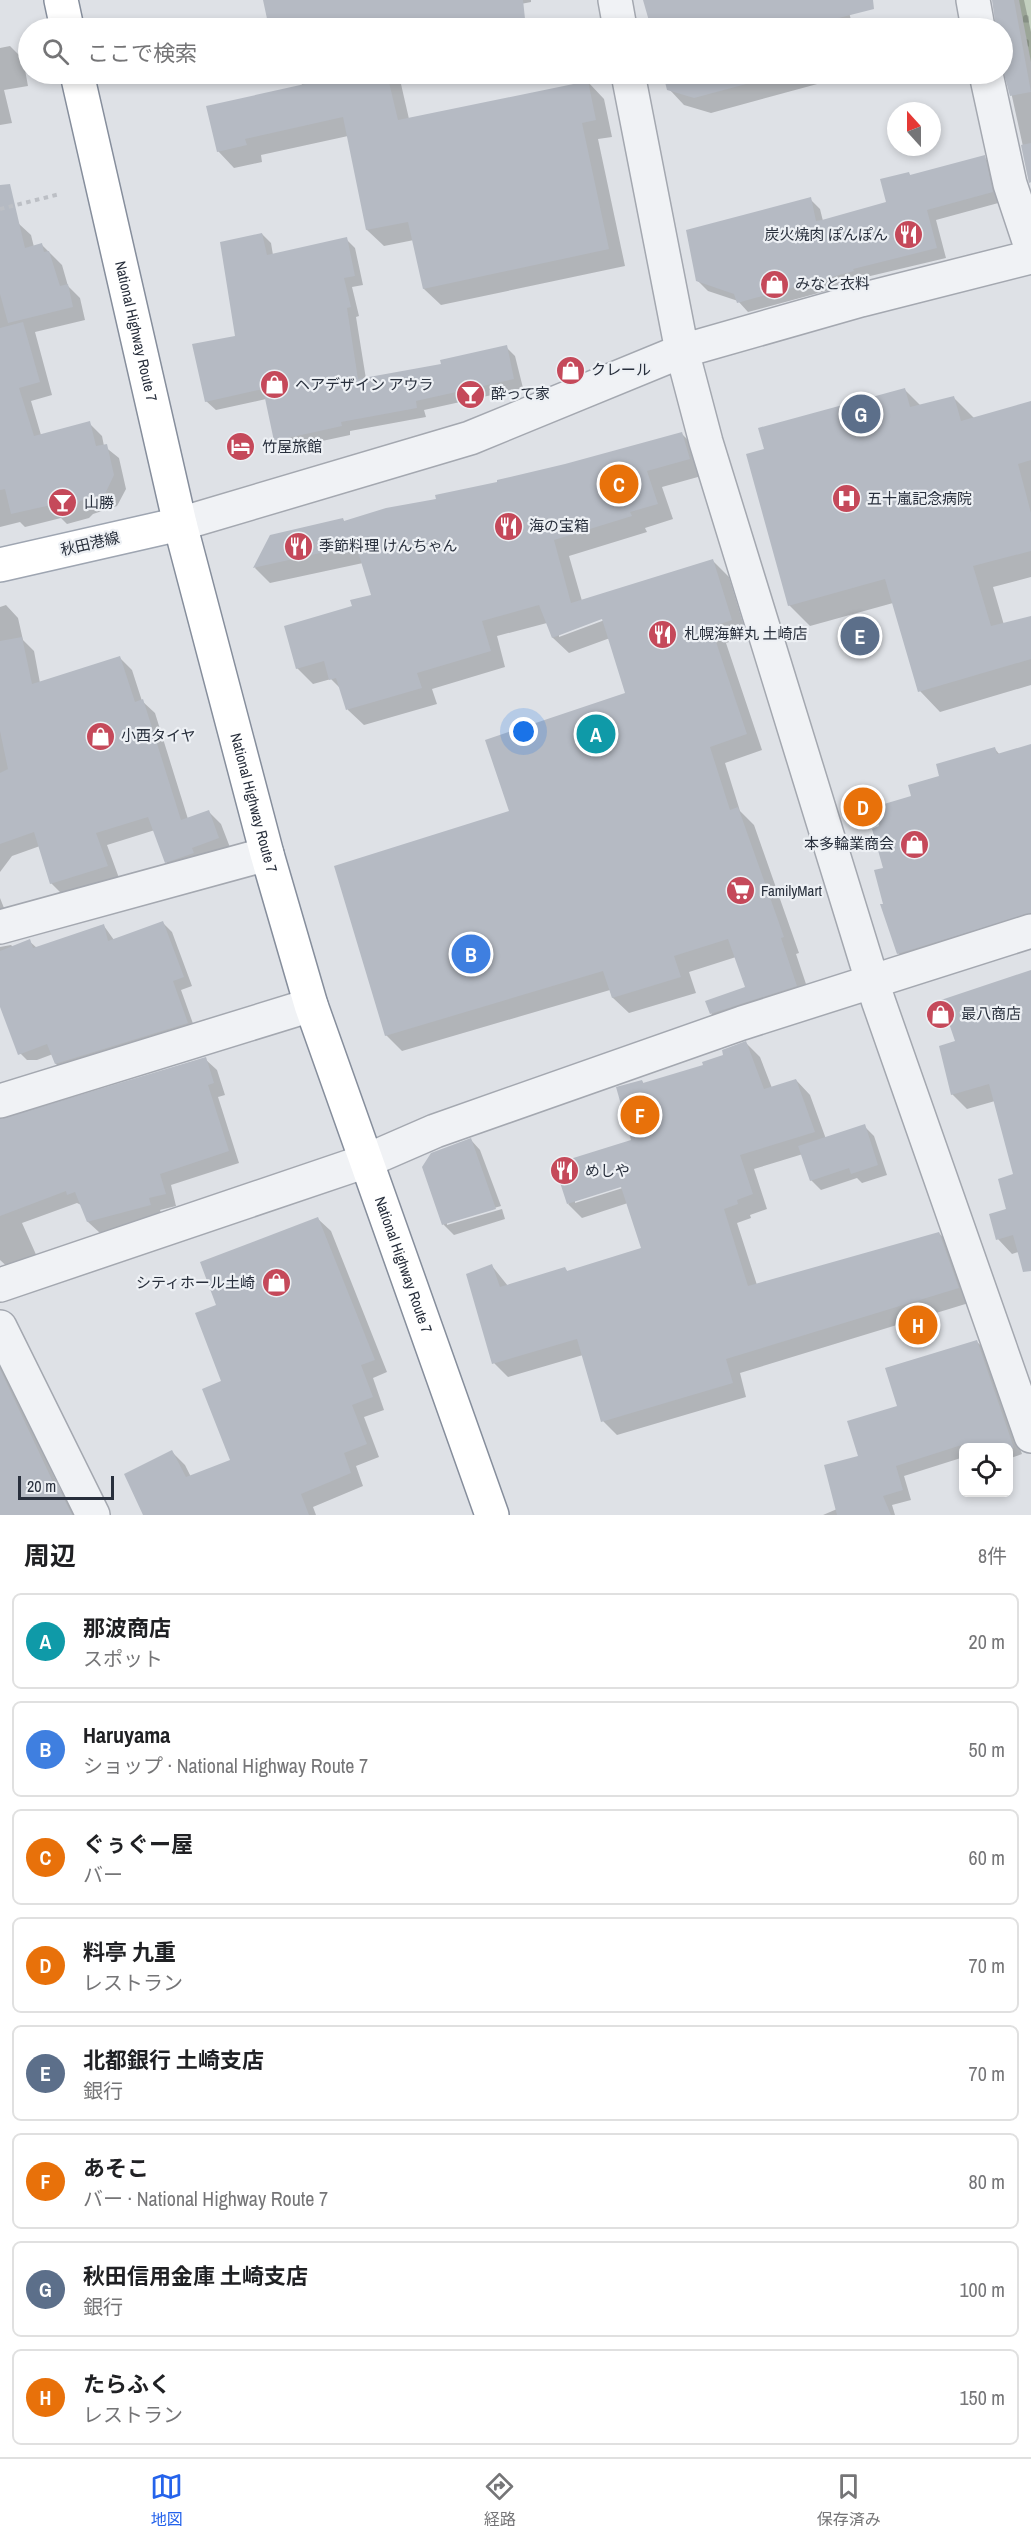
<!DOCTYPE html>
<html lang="ja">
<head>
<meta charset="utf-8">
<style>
  body { margin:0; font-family:"Archivo Narrow","Noto Sans JP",sans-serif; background:#f6f6f6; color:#202124 }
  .controls { position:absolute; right:18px; bottom:18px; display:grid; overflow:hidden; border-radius:9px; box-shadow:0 3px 9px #0003 }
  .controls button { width:54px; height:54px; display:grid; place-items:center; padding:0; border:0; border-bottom:2px solid #e0e0e0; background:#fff; color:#202124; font:30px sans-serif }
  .compass { position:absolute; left:887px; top:102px; width:54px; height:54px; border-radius:50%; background:#fff; box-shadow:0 3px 9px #0003; rotate:339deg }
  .scale { position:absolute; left:18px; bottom:15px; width:96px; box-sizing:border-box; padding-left:6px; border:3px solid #282f3c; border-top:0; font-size:16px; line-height:21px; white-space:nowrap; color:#282f3c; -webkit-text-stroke:4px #edf0f4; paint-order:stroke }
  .you { position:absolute; left:524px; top:732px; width:21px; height:21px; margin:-15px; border:4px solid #fff; border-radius:50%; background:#1a73e8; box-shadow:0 0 0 9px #1a73e833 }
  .badge { display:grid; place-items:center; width:39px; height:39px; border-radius:50%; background:#2563eb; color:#fff; font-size:20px; font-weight:700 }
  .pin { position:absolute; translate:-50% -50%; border:3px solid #fff; box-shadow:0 2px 6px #0006 }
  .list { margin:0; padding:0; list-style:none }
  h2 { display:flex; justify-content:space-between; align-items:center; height:78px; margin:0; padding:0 24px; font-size:26px }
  h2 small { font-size:20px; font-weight:400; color:#757577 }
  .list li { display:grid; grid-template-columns:39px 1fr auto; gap:18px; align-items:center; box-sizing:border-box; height:96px; margin:0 12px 12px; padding:0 12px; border:2px solid #e0e0e0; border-radius:9px }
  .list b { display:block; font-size:22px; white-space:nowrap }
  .list p { margin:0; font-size:20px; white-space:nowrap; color:#757577 }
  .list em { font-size:20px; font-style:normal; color:#757577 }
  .icon { flex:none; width:33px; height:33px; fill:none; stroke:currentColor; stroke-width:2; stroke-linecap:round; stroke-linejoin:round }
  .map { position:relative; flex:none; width:1031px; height:1515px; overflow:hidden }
  .search { position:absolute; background:#fff; box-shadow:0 3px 9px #0003; left:18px; right:18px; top:18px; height:66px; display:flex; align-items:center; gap:15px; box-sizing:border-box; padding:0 21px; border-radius:33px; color:#757577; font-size:22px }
  .sheet { height:942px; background:#fff }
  nav { display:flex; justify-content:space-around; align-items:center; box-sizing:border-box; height:84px; border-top:2px solid #e0e0e0; background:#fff; font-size:16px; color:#757577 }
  nav a { display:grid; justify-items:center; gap:3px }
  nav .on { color:#2563eb }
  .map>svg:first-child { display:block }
  .cemetery { fill:url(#cemetery-stones) }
  .shadow { fill:#0003; fill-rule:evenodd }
  .building { fill:#b5bac3 }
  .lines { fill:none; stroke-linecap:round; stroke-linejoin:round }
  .minor-casing { stroke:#a4a8b0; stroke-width:36 }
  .major-casing { stroke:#9ea5b1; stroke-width:36 }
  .highway-casing { stroke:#868e9c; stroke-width:36 }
  .path { stroke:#bcbfc5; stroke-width:4; stroke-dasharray:4.5 4.5; stroke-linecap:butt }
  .minor { stroke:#f0f2f5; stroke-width:33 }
  .major { stroke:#fff; stroke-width:33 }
  .highway { stroke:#fff; stroke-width:33 }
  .labels { text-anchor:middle; stroke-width:4.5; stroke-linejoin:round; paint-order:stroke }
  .poi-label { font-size:15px; fill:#282f3c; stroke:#edf0f4; text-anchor:start }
  .street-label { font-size:15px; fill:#282f3c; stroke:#edf0f4 }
</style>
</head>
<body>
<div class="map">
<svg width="1031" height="1515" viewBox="0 0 1031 1515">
  <defs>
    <pattern id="cemetery-stones" width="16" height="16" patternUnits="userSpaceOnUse" patternTransform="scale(1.5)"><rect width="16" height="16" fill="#c3d0bf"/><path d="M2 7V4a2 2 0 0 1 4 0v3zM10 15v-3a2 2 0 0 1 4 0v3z" fill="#a8b3a5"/></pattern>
  </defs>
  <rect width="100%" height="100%" fill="#dee1e6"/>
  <path class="cemetery" d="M1019,0H1031V62Z"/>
  <path class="shadow" d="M265,0H531V2L397,28H271Z
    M644,0H846L853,28H652Z
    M994,0H1024L1031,32V183L1006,69L1002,28H997Z
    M10,46L23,59L28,86L4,90L12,123L0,125V48Z
    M294,74H317L310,84L357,74H391L401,84L409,119L588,82L604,99L612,137L598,139L625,266L441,305L424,289L414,240L384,246L367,230L348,136L261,155L262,162L234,168L218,151L303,86Z
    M664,74H830L832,80L711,113L684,105L669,89Z
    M984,157L994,167L1002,202L936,220L946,258L862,278L863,281L748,312L738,301L708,291L697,280L810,199L820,209L823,221L887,203L909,174L911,176Z
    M18,223L31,235L34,247L42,245L62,265L68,286L80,298L85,320L35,332L52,395L31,401L41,435L89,423L102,436L104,446L119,458L126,489L117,506L93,514L89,518L67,524L61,518L25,527L20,522L0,527V227Z
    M262,234L271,243L273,255L346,239L355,248L363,285L352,287L359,316L356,317L366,379L443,365L506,347L515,356L523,388L424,410L426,417L350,431V435L285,449L275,440L266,399L216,410L206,401L237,337Z
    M904,389L921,406L953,397L975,419L1031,403V577L993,587L1004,625L1031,618V685L940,712L920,691L893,603L810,626L789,605L766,450Z
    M682,434L698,450L705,475L662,487L673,519L645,528L647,532L569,556L582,601L713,561L729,577L747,636L726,643L762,750L725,763L740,811L754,825L799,953L796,954L812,1002L727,1030L711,1014L747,988L736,957L689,972L696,993L629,1013L613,998L610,990L402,1051L386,1035L511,812L627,694L610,638L569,653L553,638L547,623L497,636L505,667L432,689L437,704L364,725L348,710L342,690L331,679L313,684L297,668L354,607L373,596L363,563L270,583L255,568L271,537L342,519L345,522L438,500ZM609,615L610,618L559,637V634Z
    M6,605L18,618L23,640L34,651L40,683L120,658L132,670L142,701L155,713L188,819L209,812L221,824L231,850L178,874L166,862L155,830L107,845L119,878L63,895L51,883L40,846L12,856L0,872V607Z
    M1031,746V927L910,965L898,953L885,869L881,827L913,797L941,777L995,749L1000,755Z
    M0,898L6,913L0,915Z
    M163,923L172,932L192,986L181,990L196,1032L65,1073L56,1064L53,1054L37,1060H27L18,1051L0,997V947L11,945L13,947L29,941L37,948L104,926L114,940Z
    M1031,973V1248L1012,1254L998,1239L1015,1175L995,1101L967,1109L952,1094L957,1042Z
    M746,1043L760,1057L772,1088L796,1080L810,1095L826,1139L864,1126L874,1136L887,1175L862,1183L857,1178L821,1190L811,1180L803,1154L754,1169L767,1209L750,1215L751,1218L737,1223L757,1285L939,1233L953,1248L972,1302L740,1373L746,1397L617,1435L603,1421L583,1355L508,1377L494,1363L492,1266L508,1286L565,1269L568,1272L643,1249L628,1203L582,1218L568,1204L633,1141L642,1081L644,1084L705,1066ZM628,1184L629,1186L575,1203V1200Z
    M205,1059L217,1070L225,1095L218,1097L239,1163L171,1185L176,1206L160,1210L162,1216L100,1233L88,1222L81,1205L77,1203L22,1223L38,1259L11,1270L0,1260V1169Z
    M471,1140L480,1150L501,1206L447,1222V1225L502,1209L505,1219L454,1235L444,1225L424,1167Z
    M318,1219L331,1231L387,1372L373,1378L384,1410L364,1417L379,1457L356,1466L363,1486L313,1507L316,1515H145L172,1452L185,1465L191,1477L232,1461L218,1306Z
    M977,1342L987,1351L1022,1454L1008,1459V1448H964V1457L904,1476L911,1500L892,1505L895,1515H823L837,1509L860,1457L899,1407Z
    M0,1360L60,1489L76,1515H0Z"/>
  <path class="building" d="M263,0H523L526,28H363V21L326,28H269Z
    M643,0H873L874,9L807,26L808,28H651Z
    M992,0H1014L1031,92L1010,96L1002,66V28H996Z
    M350,74H387L398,120L588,81L596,120L582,123L609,249L423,289L408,222L366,230L343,117L245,139L247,145L217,152L206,106Z
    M663,74H784L694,98L667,90Z
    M1031,143V182L1029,183L1021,145Z
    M985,155L993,192L927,210L937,248L853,269L854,271L737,303L734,294L696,281L686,230L811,197L816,221L822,220L886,202L880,179L909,172L910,175Z
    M10,184L25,248L42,243L44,252L49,251L60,286L68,284L73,307L8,323L0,294V185Z
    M262,233L267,255L347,237L355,276L344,278L351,307L347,308L358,379L441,364L440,360L507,345L514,379L416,401L417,408L341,422L342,426L274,441L263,389L205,402L192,344L235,336L220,242Z
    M23,322L40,382L19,388L34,436L90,421L96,446L107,444L114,475L105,494L80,501L76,506L52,512L51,505L11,514L5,489L0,490V328Z
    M905,388L910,407L954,396L961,421L1031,401V460L1018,464L1031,513V551L973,566L991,626L1031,616V659L918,692L885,579L788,606L746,454L764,449L758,428Z
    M682,432L690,459L647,471L658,504L630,512L632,516L554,540L571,603L713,559L732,620L711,627L747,734L710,747L730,810L738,807L784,937L781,938L797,986L710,1014L705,1001L745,987L728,939L674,956L681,977L612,998L603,971L385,1036L334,866L509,811L485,740L625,693L602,619L552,638L539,605L482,621L491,651L417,673L422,688L346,710L336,678L329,680L324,661L296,669L284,626L352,606L350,600L371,595L356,545L253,568L270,535L343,518L344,521L386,508L436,499L435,495L497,482V480L565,464Z
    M22,637L32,684L120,656L135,702L143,699L181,820L209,810L219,838L192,848L194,853L165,863L148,817L96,833L108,866L50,884L34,832L0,844V773L8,769L0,731V641Z
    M1031,744V913L897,954L880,904H883L874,870L883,868L872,829L879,826L874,807L911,796L908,785L939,776L936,764L995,747L997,754Z
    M163,921L184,977L173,981L188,1023L55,1064L47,1044L18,1055L0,1007V951L30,939L33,948L104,924L108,941Z
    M1031,970V1271L1023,1272L1013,1235L996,1240L989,1214L1006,1209L998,1179L1013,1174L989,1084L951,1095L939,1046L955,1041L941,1000Z
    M746,1041L764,1089L796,1079L815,1132L740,1155L753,1194L737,1200L738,1204L724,1209L748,1286L939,1232L959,1288L726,1359L733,1383L601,1422L577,1339L492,1364L466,1274L492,1264L500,1287L565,1267L567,1271L641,1248L621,1187L567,1204L554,1164L631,1140L616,1087L642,1080L643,1083L703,1065L702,1062L723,1055L722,1050Z
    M206,1057L214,1083L208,1085L229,1151L160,1174L166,1194L149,1198L151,1205L87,1222L75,1192L67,1195L66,1191L0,1216V1119Z
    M865,1124L878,1165L851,1174L849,1168L810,1181L798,1146Z
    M471,1138L496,1209L442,1225L422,1167L431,1153Z
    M318,1217L375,1360L361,1365L373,1397L352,1405L367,1444L344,1453L351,1473L301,1494L309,1515H143L124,1474L172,1450L186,1477L230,1460L202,1389L221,1381L195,1313L216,1305L200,1262Z
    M977,1340L1014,1448H970L968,1443L896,1466L903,1490L883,1496L891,1515H837L824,1465L858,1456L847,1421L897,1406L885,1368Z
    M0,1369L54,1484L56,1483L72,1515H0Z"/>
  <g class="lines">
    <defs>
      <path id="minor" d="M615,0L620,28
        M973,0L978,28
        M628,74L682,351L706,442L878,1000L1031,1436
        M986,74L1010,184L1031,247
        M180,524L470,438L682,351L861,300L1031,257
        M0,927L267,854
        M0,1101L311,1005
        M0,1285L366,1161L435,1131L742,1023L1031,931
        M0,1327L93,1515"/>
      <path id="major" d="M0,565L180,524"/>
      <g id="highway">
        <path d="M61,0L67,28"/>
        <path id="s1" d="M77,74L180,524L267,854L311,1005L492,1515"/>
      </g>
    </defs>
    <use href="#minor" class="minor-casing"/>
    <use href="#major" class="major-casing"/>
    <use href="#highway" class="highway-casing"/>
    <path class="path" d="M0,209L60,194"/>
    <use href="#minor" class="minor"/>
    <use href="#major" class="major"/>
    <use href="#highway" class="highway"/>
  </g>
  <defs>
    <symbol id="restaurant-disc" viewBox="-11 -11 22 22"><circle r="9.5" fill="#c5495a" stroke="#edf0f4"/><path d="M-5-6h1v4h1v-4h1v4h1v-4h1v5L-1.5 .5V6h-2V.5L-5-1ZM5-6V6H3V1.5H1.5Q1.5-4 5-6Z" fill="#fff"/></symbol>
    <symbol id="shop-disc" viewBox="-11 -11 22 22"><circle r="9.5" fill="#c5495a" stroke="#edf0f4"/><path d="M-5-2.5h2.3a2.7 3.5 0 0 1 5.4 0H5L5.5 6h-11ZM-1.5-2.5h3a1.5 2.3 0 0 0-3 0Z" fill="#fff"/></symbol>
    <symbol id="bar-disc" viewBox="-11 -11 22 22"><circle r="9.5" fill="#c5495a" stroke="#edf0f4"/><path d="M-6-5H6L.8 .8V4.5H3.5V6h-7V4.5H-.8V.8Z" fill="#fff"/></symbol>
    <symbol id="hotel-disc" viewBox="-11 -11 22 22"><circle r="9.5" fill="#c5495a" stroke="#edf0f4"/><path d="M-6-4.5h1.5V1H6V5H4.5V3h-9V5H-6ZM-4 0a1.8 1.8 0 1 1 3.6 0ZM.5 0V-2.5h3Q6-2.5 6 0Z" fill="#fff"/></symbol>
    <symbol id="hospital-disc" viewBox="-11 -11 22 22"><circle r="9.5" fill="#c5495a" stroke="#edf0f4"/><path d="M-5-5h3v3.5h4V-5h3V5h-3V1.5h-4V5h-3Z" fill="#fff"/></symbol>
    <symbol id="supermarket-disc" viewBox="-11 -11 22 22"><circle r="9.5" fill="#c5495a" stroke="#edf0f4"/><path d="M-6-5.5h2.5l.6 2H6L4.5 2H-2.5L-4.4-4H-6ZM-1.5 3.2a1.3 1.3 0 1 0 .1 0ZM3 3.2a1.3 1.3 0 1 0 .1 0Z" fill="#fff"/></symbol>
  </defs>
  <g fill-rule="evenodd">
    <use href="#restaurant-disc" x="892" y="218" width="33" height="33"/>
    <use href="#shop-disc" x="758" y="268" width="33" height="33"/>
    <use href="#shop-disc" x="554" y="354" width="33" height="33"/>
    <use href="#shop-disc" x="258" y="368" width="33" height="33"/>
    <use href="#bar-disc" x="454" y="378" width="33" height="33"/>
    <use href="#hotel-disc" x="224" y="430" width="33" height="33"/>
    <use href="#hospital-disc" x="830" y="482" width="33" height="33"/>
    <use href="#bar-disc" x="46" y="486" width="33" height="33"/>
    <use href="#restaurant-disc" x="492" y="510" width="33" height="33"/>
    <use href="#restaurant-disc" x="282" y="530" width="33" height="33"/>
    <use href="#restaurant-disc" x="646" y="618" width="33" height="33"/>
    <use href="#shop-disc" x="84" y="720" width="33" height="33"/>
    <use href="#shop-disc" x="898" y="828" width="33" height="33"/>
    <use href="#supermarket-disc" x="724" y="874" width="33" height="33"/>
    <use href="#shop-disc" x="924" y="998" width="33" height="33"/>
    <use href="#restaurant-disc" x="548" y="1154" width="33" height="33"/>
    <use href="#shop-disc" x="260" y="1266" width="33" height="33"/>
  </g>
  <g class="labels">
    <g class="poi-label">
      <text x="888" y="240" text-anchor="end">炭火焼肉 ぽんぽん</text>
      <text x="795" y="289">みなと衣料</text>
      <text x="591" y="375">クレール</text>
      <text x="295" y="390">ヘアデザイン アウラ</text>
      <text x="491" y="399">酔って家</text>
      <text x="262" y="452">竹屋旅館</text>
      <text x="867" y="504">五十嵐記念病院</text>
      <text x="84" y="508">山勝</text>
      <text x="529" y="531">海の宝箱</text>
      <text x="319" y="551">季節料理 けんちゃん</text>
      <text x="684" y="639">札幌海鮮丸 土崎店</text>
      <text x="121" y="741">小西タイヤ</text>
      <text x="894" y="849" text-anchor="end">本多輪業商会</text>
      <text x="761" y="896">FamilyMart</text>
      <text x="961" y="1019">最八商店</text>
      <text x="585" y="1176">めしや</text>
      <text x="255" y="1288" text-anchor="end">シティホール土崎</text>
    </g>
    <g class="street-label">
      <text dy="5" stroke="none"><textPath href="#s1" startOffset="264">National Highway Route 7</textPath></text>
      <text transform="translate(90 544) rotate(-13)" y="5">秋田港線</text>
      <text dy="5" stroke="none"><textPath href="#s1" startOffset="750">National Highway Route 7</textPath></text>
      <text dy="5" stroke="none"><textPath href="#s1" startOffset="1236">National Highway Route 7</textPath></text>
    </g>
  </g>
</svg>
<div class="controls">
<button><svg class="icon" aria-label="locate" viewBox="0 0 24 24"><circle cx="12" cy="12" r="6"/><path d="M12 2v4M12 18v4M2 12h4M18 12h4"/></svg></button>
</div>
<svg class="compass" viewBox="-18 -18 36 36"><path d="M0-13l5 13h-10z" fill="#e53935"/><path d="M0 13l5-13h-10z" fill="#757577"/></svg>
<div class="scale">20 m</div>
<div class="you"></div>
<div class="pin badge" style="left:596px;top:734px;background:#0f9aa8">A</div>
<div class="pin badge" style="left:471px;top:954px;background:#3f7fe0">B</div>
<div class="pin badge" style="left:619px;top:484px;background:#e8710a">C</div>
<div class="pin badge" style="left:863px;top:807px;background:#e8710a">D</div>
<div class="pin badge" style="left:860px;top:636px;background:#5c6f8a">E</div>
<div class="pin badge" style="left:640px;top:1115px;background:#e8710a">F</div>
<div class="pin badge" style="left:861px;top:414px;background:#5c6f8a">G</div>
<div class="pin badge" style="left:918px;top:1325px;background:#e8710a">H</div>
<div class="search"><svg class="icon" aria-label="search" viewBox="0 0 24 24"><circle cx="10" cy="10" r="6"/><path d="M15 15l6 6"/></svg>ここで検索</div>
</div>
<section class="sheet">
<h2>周辺<small>8件</small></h2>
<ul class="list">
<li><span class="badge" style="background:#0f9aa8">A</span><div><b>那波商店</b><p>スポット</p></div><em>20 m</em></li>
<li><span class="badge" style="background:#3f7fe0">B</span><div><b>Haruyama</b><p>ショップ · National Highway Route 7</p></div><em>50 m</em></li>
<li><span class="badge" style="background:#e8710a">C</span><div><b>ぐぅぐー屋</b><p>バー</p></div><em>60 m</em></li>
<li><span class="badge" style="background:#e8710a">D</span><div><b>料亭 九重</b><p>レストラン</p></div><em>70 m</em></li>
<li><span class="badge" style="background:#5c6f8a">E</span><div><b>北都銀行 土崎支店</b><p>銀行</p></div><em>70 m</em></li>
<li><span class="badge" style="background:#e8710a">F</span><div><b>あそこ</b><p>バー · National Highway Route 7</p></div><em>80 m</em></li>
<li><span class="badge" style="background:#5c6f8a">G</span><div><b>秋田信用金庫 土崎支店</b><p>銀行</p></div><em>100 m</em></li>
<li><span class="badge" style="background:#e8710a">H</span><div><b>たらふく</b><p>レストラン</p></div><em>150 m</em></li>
</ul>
</section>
<nav>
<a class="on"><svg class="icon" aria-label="map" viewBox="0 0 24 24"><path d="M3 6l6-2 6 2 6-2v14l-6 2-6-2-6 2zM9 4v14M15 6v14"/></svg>地図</a>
<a><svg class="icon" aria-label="directions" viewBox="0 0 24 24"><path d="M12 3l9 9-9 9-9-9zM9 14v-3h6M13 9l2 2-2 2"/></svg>経路</a>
<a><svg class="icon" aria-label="saved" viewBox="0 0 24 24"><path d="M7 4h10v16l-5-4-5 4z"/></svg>保存済み</a>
</nav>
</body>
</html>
